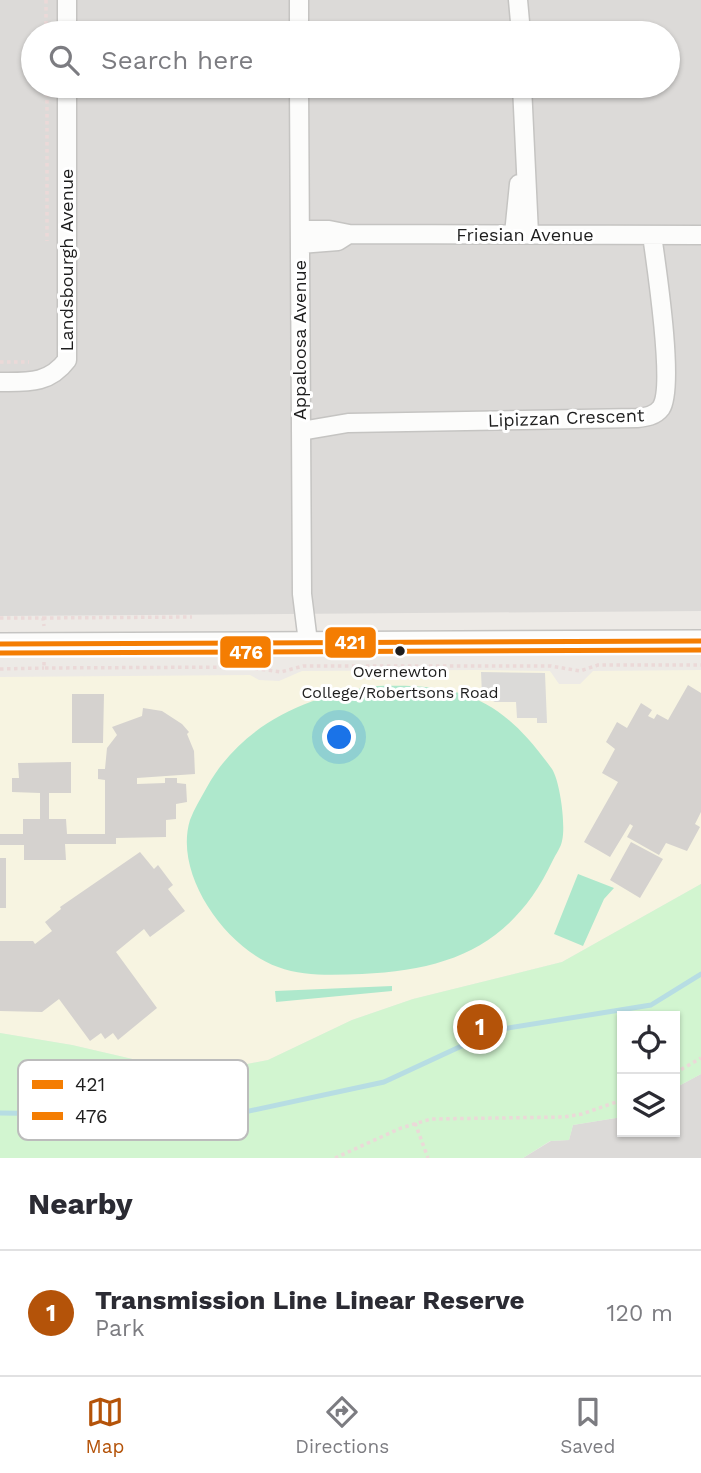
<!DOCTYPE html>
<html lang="en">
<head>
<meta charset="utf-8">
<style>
  body { margin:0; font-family:"Work Sans",sans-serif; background:#f2f2f3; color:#2b2b33 }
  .controls { position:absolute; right:21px; bottom:21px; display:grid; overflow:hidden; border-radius:0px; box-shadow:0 2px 5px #0004 }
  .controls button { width:63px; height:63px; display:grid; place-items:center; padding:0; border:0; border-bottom:2px solid #e1e1e2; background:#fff; color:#2b2b33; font:35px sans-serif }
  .you { position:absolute; left:340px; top:738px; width:24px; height:24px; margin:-18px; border:5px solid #fff; border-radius:50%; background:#1a73e8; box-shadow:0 0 0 10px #1a73e833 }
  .badge { display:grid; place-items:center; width:46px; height:46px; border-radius:50%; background:#b45309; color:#fff; font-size:23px; font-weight:700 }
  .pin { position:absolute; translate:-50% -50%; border:4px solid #fff; box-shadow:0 2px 7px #0006 }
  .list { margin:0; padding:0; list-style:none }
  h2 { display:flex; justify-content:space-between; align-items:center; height:91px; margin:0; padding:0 28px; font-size:30px }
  h2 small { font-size:23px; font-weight:400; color:#7c7c81 }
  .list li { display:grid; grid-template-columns:46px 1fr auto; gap:21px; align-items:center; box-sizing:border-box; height:126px; padding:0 28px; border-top:2px solid #e1e1e2 }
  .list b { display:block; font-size:26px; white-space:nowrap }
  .list p { margin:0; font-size:23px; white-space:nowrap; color:#7c7c81 }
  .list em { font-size:23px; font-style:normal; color:#7c7c81 }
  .icon { flex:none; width:38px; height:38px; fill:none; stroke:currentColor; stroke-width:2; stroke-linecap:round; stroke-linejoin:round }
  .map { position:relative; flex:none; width:701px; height:1158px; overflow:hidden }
  .search { position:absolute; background:#fff; box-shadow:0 2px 5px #0004; left:21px; right:21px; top:21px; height:77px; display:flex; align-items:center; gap:18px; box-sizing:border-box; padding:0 24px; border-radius:38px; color:#7c7c81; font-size:26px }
  .sheet { height:217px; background:#fff }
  nav { display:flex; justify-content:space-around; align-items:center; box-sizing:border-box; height:98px; border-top:2px solid #e1e1e2; background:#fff; font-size:19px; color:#7c7c81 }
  nav a { display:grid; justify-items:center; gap:4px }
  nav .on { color:#b45309 }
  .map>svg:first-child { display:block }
  .residential { fill:#dcdad8; fill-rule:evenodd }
  .education { fill:#f7f4e1 }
  .religious { fill:#dbdad8 }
  .park { fill:#d2f5d0 }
  .pitch { fill:#aee8cc }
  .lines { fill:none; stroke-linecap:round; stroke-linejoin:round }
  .stream { stroke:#b7dde3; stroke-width:5 }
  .building { fill:#d5d2cf }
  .minor-casing { stroke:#c5c4c2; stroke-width:21 }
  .tertiary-casing { stroke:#c5c4c2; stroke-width:24 }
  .path { stroke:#ebd9d8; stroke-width:3.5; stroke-dasharray:3.5 3.5; stroke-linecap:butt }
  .minor { stroke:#fcfcfb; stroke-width:18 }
  .tertiary { stroke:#fcfcfb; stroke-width:21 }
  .bus-1-casing { stroke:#fff; stroke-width:10 }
  .bus-2-casing { stroke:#fff; stroke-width:10 }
  .bus-1 { stroke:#f47d02; stroke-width:5 }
  .bus-2 { stroke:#f47d02; stroke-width:5 }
  .bus-dot { fill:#1e1e1e; stroke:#fff; stroke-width:2.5 }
  .labels { text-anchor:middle; stroke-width:6; stroke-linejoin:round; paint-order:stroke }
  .bus-label { font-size:16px; fill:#1e1e1e; stroke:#fff }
  .street-label { font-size:18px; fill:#1e1e1e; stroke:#fff }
  .key { fill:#fff; stroke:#bcbcbc; stroke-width:2 }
  .key-label { font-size:19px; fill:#1e1e1e }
  .line-badge { stroke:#fff; stroke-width:2.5 }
  .badge-label { font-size:19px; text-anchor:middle; font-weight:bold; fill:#fff }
</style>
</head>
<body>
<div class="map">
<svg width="701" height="1158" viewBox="0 0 701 1158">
  <rect width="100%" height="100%" fill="#edeae6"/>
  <path class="residential" d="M0,0H701V611L0,616ZM33,33H668V86H33Z
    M701,1074V1158H523L551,1141L569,1140L573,1125L622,1117V1132H675V1088Z"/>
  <path class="education" d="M476,670L550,671L559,684H580L593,671L701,670V884L562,962L413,999L352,1020L268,1060L197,1074L72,1045L0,1033V677L250,675L259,680L279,681L302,671Z"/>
  <path class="religious" d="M481,672L545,673L547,723H537V718H517L516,702H495L482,695Z"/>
  <path class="park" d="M701,884V1074L675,1088V1016H622V1117L573,1125L569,1140L550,1141L523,1158H0V1033L72,1045L197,1074L268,1060L352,1020L413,999L562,962Z"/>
  <path class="pitch" d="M377,686C463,683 501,698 552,769C560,781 566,826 562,841C561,847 556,854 553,860C513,945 451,970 362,974C334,975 305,977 278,967C227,949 173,875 190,820C194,809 201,798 207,787C242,724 308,695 377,686Z
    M578,874L614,888L604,899L583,946L554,934Z
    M392,986V991L276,1002L275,991Z"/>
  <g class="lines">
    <path class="stream" d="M0,1113L226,1116L384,1082L496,1030L651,1005L701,974"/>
  </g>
  <path class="building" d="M688,685L701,693V812L695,824L700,827L687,851L666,843L659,855L627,837L633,826L630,824L610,857L584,842L618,782L602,773L615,749L606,742L617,722L627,728L641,703L652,710L648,716L654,719L657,714L668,720Z
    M72,694H104L103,743H72Z
    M143,708L162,711L182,724L189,732L187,734L194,751L195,774L137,778V784L165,783V778H177V783L186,784L187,802L176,804V819L166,820V837L116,838V844H65L66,860H24V845H0V834H23V819H40V793L12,792V778H19L18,763L71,762V793H49V819H66L67,834H105V780L98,779V769H105L107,748L117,735L112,727L142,716Z
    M631,842L663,859L640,898L610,880Z
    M140,852L154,869L158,865L173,885L168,889L185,911L150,937L144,929L116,952L157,1008L118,1040L113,1033L105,1039L101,1033L90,1041L59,999L42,1012L0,1011V941H33L35,944L52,931L45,922L61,909L60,907Z
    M0,858H6V908H0Z"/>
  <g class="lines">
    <defs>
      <path id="minor" d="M67,0V33
        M299,0V33
        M518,0L521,33
        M299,86L302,594L308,642
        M522,86L529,234
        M300,230H329L349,234L701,235
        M514,234L519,184
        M300,244L338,241L349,234
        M0,382C28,382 49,384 67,360V86
        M301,431L348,423L637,418C646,417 655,416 661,408C675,387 656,264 652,235"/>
      <path id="tertiary" d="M0,644L701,641"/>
    </defs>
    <use href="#minor" class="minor-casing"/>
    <use href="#tertiary" class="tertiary-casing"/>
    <path class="path" d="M46,0V33
      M47,86V241
      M0,362H29
      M0,618H43L44,626
      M43,618L192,617
      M44,662V668L244,667L281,672L303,666H551L580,671L598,665H701
      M0,669L44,668
      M675,1073L701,1058
      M415,1123L428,1158
      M335,1158L401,1128L431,1119L564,1117L582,1114L622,1100"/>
    <use href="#minor" class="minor"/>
    <use href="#tertiary" class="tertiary"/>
    <defs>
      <path id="bus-1" d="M0,644L701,641"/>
      <path id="bus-2" d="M0,653L701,650"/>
    </defs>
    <use href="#bus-1" class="bus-1-casing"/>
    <use href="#bus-2" class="bus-2-casing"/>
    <use href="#bus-1" class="bus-1"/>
    <use href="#bus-2" class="bus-2"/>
  </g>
  <circle class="bus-dot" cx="400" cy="651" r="6"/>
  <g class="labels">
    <g class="bus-label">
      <text x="400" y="677">Overnewton<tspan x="400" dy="21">College/Robertsons Road</tspan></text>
    </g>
    <g class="street-label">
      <text x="525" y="241">Friesian Avenue</text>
      <text transform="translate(67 260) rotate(-90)" y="6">Landsbourgh Avenue</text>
      <text transform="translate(300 340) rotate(-90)" y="6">Appaloosa Avenue</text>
      <text transform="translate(566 418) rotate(-2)" y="6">Lipizzan Crescent</text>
    </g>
  </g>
  <rect x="18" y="1060" width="230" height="80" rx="10" class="key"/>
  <rect x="32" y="1080" width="31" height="9" fill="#f47d02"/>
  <rect x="32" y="1112" width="31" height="8" fill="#f47d02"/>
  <g class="key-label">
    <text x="75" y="1091">421</text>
    <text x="75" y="1123">476</text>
  </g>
  <g class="line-badge">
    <rect x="324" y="626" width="53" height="33" rx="7" fill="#f47d02"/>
    <rect x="219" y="635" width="53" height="34" rx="7" fill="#f47d02"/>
  </g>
  <g class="badge-label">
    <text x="350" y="649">421</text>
    <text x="246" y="659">476</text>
  </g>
</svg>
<div class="controls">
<button><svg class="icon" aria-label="locate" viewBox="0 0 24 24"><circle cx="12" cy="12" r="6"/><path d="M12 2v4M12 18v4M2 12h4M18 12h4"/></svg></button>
<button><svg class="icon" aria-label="layers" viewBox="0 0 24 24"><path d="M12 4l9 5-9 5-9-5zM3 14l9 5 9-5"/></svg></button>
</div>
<div class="you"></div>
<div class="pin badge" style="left:480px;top:1027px">1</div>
<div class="search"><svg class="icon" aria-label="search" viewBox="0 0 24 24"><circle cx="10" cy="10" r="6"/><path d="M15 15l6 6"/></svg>Search here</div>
</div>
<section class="sheet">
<h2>Nearby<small></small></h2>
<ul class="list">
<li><span class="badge">1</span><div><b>Transmission Line Linear Reserve</b><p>Park</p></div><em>120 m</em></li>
</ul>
</section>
<nav>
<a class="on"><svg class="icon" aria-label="map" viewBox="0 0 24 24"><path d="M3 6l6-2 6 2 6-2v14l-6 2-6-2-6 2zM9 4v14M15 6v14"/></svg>Map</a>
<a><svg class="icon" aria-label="directions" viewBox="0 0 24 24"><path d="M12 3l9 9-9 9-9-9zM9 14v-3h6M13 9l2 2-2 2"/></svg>Directions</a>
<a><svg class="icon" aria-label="saved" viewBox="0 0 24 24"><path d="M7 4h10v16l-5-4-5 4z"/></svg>Saved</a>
</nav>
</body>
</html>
